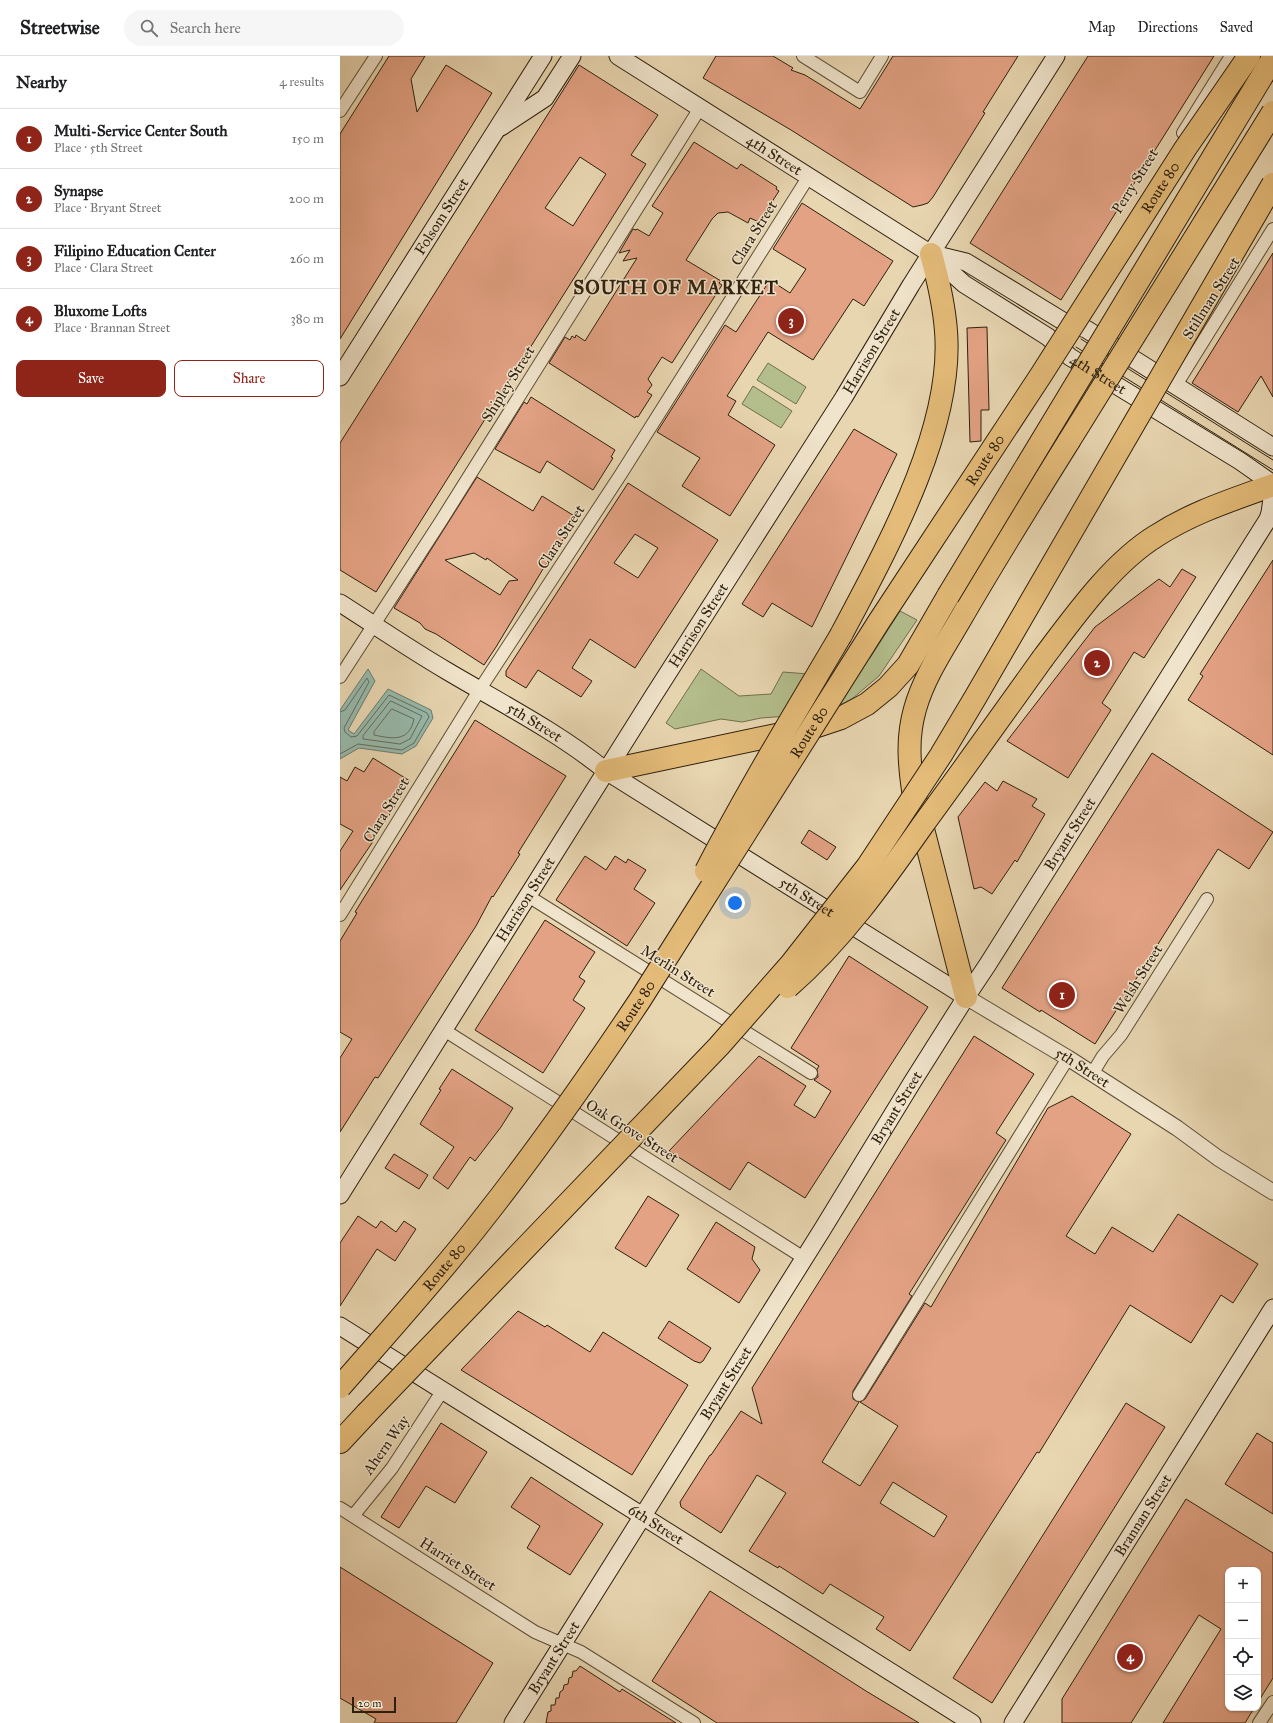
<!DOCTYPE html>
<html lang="en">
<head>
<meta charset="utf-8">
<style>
  body { margin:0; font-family:"IM FELL Great Primer",serif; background:#f6f6f6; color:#202124 }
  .controls { position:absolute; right:12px; bottom:12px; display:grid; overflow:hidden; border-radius:8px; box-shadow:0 1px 3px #0004 }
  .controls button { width:36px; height:36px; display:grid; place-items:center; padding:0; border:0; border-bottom:1px solid #e0e0e0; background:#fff; color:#202124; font:20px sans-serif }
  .scale { position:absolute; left:12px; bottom:10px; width:44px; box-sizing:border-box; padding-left:4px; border:2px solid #2e200d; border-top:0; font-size:11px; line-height:14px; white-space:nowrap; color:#2e200d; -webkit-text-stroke:3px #f0e4cc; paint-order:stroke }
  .you { position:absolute; left:395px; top:847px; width:14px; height:14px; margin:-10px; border:3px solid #fff; border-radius:50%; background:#1a73e8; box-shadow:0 0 0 6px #1a73e833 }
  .badge { display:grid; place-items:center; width:26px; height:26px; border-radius:50%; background:#8f2418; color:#fff; font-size:13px; font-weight:700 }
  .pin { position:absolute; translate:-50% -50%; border:2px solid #fff; box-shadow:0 1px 4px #0006 }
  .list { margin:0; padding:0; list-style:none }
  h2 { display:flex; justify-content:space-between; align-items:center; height:52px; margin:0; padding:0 16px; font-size:17px }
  h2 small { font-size:13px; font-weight:400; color:#757577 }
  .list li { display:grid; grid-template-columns:26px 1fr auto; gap:12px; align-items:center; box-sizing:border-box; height:60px; padding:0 16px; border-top:1px solid #e0e0e0 }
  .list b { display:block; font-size:15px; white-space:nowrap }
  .list p { margin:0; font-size:13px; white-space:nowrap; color:#757577 }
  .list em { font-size:13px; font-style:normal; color:#757577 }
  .actions { display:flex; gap:8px; padding:12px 16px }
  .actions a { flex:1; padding:9px 0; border:1px solid #8f2418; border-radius:8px; text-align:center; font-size:14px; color:#8f2418 }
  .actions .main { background:#8f2418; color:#fff }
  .icon { flex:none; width:22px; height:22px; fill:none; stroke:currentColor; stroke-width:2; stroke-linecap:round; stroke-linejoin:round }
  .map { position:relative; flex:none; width:933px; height:1667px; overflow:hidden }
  header { display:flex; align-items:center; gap:24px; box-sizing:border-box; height:56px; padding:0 20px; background:#fff; border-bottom:1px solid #e0e0e0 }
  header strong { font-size:19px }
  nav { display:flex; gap:22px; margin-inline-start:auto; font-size:14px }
  .search { width:280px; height:36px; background:#f6f6f6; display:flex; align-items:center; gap:10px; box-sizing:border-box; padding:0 14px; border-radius:22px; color:#757577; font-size:15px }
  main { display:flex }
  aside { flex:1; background:#fff }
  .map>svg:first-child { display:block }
  .green { fill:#b4be8d; stroke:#716f4d }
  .water { fill:#97b9ab; stroke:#6d7c6c }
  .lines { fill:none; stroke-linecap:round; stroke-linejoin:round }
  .shore { stroke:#626c5c; stroke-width:1 }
  .building { fill:#e3a284; stroke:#2e200d; fill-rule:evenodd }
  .minor-casing { stroke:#5c4e36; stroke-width:14 }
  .tertiary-casing { stroke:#5c4e36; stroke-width:17 }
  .secondary-casing { stroke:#2e200d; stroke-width:19 }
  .motorway-casing { stroke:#2e200d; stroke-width:24 }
  .minor { stroke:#f0e4cc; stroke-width:12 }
  .tertiary { stroke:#f0e4cc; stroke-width:15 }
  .secondary { stroke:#f0e4cc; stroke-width:17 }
  .motorway { stroke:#e4bb78; stroke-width:22 }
  .tram { stroke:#2e200d; stroke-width:1 }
  .motorway-bridge-casing { stroke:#2e200d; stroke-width:24; stroke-linecap:butt }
  .motorway-bridge { stroke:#e4bb78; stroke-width:22 }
  .labels { text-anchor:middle; stroke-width:3; stroke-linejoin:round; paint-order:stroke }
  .street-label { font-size:15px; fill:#2e200d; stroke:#f0e4cc }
  .district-label { font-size:19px; font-weight:bold; letter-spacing:1px; fill:#2e200d; stroke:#f0e4cc }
</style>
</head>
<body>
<header>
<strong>Streetwise</strong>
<div class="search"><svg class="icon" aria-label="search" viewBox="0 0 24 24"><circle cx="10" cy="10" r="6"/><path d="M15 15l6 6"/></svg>Search here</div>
<nav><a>Map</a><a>Directions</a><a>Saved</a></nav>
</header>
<main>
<aside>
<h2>Nearby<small>4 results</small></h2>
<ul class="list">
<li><span class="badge">1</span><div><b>Multi-Service Center South</b><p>Place · 5th Street</p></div><em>150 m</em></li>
<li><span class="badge">2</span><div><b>Synapse</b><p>Place · Bryant Street</p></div><em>200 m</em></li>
<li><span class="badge">3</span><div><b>Filipino Education Center</b><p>Place · Clara Street</p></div><em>260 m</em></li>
<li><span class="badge">4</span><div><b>Bluxome Lofts</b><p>Place · Brannan Street</p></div><em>380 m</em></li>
</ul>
<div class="actions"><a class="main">Save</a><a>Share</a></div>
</aside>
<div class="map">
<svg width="933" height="1667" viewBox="0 0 933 1667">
  <rect width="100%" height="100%" fill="#e8d6b1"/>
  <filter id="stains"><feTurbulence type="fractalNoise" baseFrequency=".005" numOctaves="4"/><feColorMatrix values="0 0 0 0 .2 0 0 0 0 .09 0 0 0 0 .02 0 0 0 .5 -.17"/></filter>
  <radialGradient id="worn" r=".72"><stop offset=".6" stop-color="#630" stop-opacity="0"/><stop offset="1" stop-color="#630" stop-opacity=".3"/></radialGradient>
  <path class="green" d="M428,307L466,331L456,348L417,324Z
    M413,330L452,355L441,372L402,348Z
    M560,555L577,564L539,620L513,642L504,647L476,658L421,662L402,666L381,663L335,673L326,667L361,613L399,640L431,638L443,616L482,619L530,602Z"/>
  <path class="water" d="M28,613L35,625L8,674L14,678L48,633L91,654L93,662L76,690L62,698L19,692L0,703V654Z"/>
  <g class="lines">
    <path class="shore" d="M51,645L82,660L70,683L60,688L23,683V680Z
      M52,653L74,663C69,686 53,683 34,679V676Z
      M0,656L5,654L27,622L29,626L4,672L5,676L11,681L17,680L49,639L87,657L89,661L74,687L62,694L18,688L0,698"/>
  </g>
  <path class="building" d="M49,0H85L71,23L77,56L106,9L152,37L0,283V78Z
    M376,0H433L453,12L451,14L465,19L520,53L553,0H678L643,56L645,57L593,141L588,147L582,149L573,151L451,74L363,22Z
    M748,0H874L721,244L630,187Z
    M239,9L318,59L291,99L306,108L36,536L0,514V387ZM240,101L266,118L233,170L205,152Z
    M354,86L397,113L401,108L437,131L436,133L439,135L419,166L410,162L408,167L388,156L378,157L372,163L346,204L381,225L379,227L382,229L332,307L322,301L308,323L312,329L307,336L312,339L298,361L296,360L295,362L209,307L225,281L230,284L232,280L235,282L236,279L245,285L297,202L283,205L290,194L279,197L293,173L296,174L297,173L309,180L323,157L312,150Z
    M462,147L553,205L524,250L513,243L473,304L428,276L387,340L396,345L388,359L435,389L390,460L342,430L360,402L317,376L385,269L396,276L430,224L450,237L466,213L433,193Z
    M933,197V341L921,320L898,356L852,327Z
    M647,271L649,354H641V385L630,386L627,272Z
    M191,341L275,394L271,401L273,402L253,434L207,405L200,417L155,393L184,346L187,348Z
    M514,373L557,398L472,571L432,547L423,561L402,548Z
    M137,421L193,455L202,440L236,461L216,496L215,495L203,513L156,591L144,609L96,578L85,573L80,567L54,552ZM134,497L146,504L147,502L178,524L169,525L160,539L105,504Z
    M288,427L378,484L295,612L250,583L232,612L252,625L241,641L198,614L186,632L166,620V615ZM295,478L318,492L298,522L274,507Z
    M933,504V699L848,644L863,620L860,618Z
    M842,513L856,521L804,602L794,596L762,647L771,654L728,722L667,685L755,571L819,523L830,531Z
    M135,664L226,720L178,797L180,798L153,841L152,840L136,870L38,1022L35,1021L0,1076V1002L12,983L0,976V885L17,857L15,856Z
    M812,697L933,776L909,813L878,793L755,988L701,954L700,956L662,932Z
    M33,702L70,725L32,787L0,834V795L13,775L0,768V721L7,725L15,711L24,716Z
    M663,725L697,743L692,750L705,758L677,806L675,804L652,838L641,831L634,833L618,761L645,726L657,735Z
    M469,774L496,791L487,804L461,787Z
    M245,800L266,814L275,800L286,807L288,803L306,814L294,833L315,847L287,890L216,844Z
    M205,864L255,896L239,921L245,925L233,944L245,952L203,1017L135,974Z
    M509,900L588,951L465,1142L408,1106L390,1134L329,1095L419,1000L466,1030L454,1049L475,1062L491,1035L474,1024L478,1021L477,1013L479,1010L451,992Z
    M634,980L694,1018L656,1077L666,1084L569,1238L572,1240L513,1335V1343L519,1346L482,1406L520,1430L558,1370L520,1346L525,1343L585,1247L591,1251L708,1052L732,1040L791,1078L726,1180L755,1198L772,1171L813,1196L838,1158L918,1208L893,1247L881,1239L851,1287L790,1249L699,1397L697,1396L570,1595L536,1573L544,1561L490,1528L483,1538L439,1510L438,1512L409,1495L446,1437L417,1419L381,1477L341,1451L340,1446L370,1399H371L401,1355L422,1368L412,1332ZM553,1426L607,1460L594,1481L540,1447Z
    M112,1013L173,1052L161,1071L135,1105L130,1101L108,1133L93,1122L114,1091L80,1068L101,1034L99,1033Z
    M54,1098L88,1119L79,1133L45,1112Z
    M308,1140L339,1159L306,1211L275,1192Z
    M18,1160L36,1172L41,1165L56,1176L64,1165L76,1173L55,1205L37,1193L0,1250V1187Z
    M376,1166L415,1191L412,1203L420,1214L399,1247L347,1213Z
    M178,1255L205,1271L207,1269L250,1296L263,1276L348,1329L292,1419L121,1314Z
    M329,1265L371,1292L363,1305L360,1307L354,1305L318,1282Z
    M786,1347L825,1371L652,1647L613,1622Z
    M101,1367L147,1396L115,1447L86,1430L59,1472L41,1461Z
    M917,1377L933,1387V1458L885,1428Z
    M191,1421L263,1468L230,1519L187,1492L200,1470L171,1451Z
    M846,1443L933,1497V1622L918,1646V1514H888V1652H914L905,1667H823L881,1573L859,1559L791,1667H722V1643Z
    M0,1511L153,1607L116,1667H34L36,1663L0,1642Z
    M370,1535L526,1635L579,1667H377L312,1625Z
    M240,1610L280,1636L282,1633L336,1667H206L208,1656L211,1655V1649H215L216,1642H219L220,1636L223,1634L224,1629L228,1628L229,1622L232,1621L233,1615H236Z"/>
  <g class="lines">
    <defs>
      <path id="minor" d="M463,0L520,36L542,0
        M0,55L36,0
        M843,77L891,0
        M836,329L933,173
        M0,621L101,465L360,52
        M188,840L471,1017
        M0,859L140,633L281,418L469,120
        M104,974L464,1202
        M752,1018L763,1000L781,979L867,843
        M519,1339L728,1002
        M0,1452L195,1576L241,1596L354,1667
        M13,1460L52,1412L103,1334
        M919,1667L933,1646"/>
      <g id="tertiary">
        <path id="s1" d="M626,941L728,1002L837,1072L878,1102L933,1136"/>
      </g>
      <g id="secondary">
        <path id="s2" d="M278,0L591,198L624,228L708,281L730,301L900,405L933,428"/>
        <path d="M161,71L205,42L232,0"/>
        <path d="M593,198L626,206L726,267L746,273L933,391"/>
        <path id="s3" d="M0,321L203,0"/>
        <path id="s4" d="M0,547C36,570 71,594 107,615C161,647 218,676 266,715L626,941"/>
        <path id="s5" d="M0,1139L312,642L504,341L571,229L716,0"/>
        <path id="s6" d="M0,1270L632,1667"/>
        <path id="s7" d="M173,1667L482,1174L573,1025L626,941L648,908L928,463L930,457L933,435"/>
        <path id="s8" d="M673,1667L933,1252"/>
      </g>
      <path id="motorway" d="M501,579C546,494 614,373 606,275C604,249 598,223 591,198
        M703,602C734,561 772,507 816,480C853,456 892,444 933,429
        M266,715L474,671L501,662L527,648L548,631L568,609L608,540
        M626,941L573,734C569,706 567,681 575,653C584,621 603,593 620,564C655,503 692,444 729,385
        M0,1386L27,1357"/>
    </defs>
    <use href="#minor" class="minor-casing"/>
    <use href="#tertiary" class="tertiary-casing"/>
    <use href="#secondary" class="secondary-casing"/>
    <use href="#motorway" class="motorway-casing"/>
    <use href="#minor" class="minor"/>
    <use href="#tertiary" class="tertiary"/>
    <use href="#secondary" class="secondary"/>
    <use href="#motorway" class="motorway"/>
    <path class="tram" d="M741,283L933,404
      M736,291L933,414"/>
    <defs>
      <g id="motorway-bridge">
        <path d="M729,385L933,56"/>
        <path d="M608,540L933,2"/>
        <path d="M366,815C408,734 455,657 501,579"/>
        <path d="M448,931C501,885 542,827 582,770C623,714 663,658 703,602"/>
        <path id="s9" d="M0,1331C48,1276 98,1221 143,1163C199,1092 250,1019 300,944L538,567L701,319L845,93L909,0"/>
        <path d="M27,1357L379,990L451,908L527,811L601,699L635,642L933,128"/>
      </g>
    </defs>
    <use href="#motorway-bridge" class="motorway-bridge-casing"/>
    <use href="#motorway-bridge" class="motorway-bridge"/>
  </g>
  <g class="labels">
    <g class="street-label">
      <text dy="5" stroke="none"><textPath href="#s2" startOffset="185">4th Street</textPath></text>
      <text transform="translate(795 125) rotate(-58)" y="5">Perry Street</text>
      <text dy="5" stroke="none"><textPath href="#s9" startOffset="1455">Route 80</textPath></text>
      <text dy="5" stroke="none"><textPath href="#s3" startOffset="190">Folsom Street</textPath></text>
      <text transform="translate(414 177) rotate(-58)" y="5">Clara Street</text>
      <text transform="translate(871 242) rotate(-58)" y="5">Stillman Street</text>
      <text dy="5" stroke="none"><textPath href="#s5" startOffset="997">Harrison Street</textPath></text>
      <text dy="5" stroke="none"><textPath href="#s2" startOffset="577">4th Street</textPath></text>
      <text transform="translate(168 328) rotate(-58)" y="5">Shipley Street</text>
      <text dy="5" stroke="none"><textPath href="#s9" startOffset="1131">Route 80</textPath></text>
      <text transform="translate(221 481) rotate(-57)" y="5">Clara Street</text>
      <text dy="5" stroke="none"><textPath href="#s5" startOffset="673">Harrison Street</textPath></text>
      <text dy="5" stroke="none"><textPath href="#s4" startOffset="228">5th Street</textPath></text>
      <text dy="5" stroke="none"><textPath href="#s9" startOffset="807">Route 80</textPath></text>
      <text transform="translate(46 754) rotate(-58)" y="5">Clara Street</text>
      <text dy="5" stroke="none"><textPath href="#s7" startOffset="1049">Bryant Street</textPath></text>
      <text dy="5" stroke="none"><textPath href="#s4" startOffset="552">5th Street</textPath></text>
      <text dy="5" stroke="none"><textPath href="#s5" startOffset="349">Harrison Street</textPath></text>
      <text transform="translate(338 915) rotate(32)" y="5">Merlin Street</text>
      <text transform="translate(798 923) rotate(-58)" y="5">Welsh Street</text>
      <text dy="5" stroke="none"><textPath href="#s9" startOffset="483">Route 80</textPath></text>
      <text dy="5" stroke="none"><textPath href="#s1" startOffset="136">5th Street</textPath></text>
      <text dy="5" stroke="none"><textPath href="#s7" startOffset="725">Bryant Street</textPath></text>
      <text transform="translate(292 1075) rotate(32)" y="5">Oak Grove Street</text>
      <text dy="5" stroke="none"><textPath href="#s9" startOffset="159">Route 80</textPath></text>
      <text dy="5" stroke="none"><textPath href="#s7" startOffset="401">Bryant Street</textPath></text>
      <text transform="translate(46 1389) rotate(-55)" y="5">Ahern Way</text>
      <text dy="5" stroke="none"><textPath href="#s8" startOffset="245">Brannan Street</textPath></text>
      <text dy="5" stroke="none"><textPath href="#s6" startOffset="373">6th Street</textPath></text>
      <text transform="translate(118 1508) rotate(32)" y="5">Harriet Street</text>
      <text dy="5" stroke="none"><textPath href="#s7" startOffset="77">Bryant Street</textPath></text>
    </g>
    <g class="district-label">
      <text x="336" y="238">SOUTH OF MARKET</text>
    </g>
  </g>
  <rect width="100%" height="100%" filter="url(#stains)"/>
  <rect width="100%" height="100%" fill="url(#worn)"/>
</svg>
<div class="controls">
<button>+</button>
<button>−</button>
<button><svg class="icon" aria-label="locate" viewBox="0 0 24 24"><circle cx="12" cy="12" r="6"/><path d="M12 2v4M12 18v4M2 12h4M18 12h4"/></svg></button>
<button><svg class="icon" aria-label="layers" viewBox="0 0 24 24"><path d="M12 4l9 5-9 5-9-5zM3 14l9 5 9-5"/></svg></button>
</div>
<div class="scale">20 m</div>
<div class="you"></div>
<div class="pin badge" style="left:722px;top:939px">1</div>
<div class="pin badge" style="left:757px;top:607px">2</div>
<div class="pin badge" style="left:451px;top:265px">3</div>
<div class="pin badge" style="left:790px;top:1601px">4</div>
</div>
</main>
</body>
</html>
